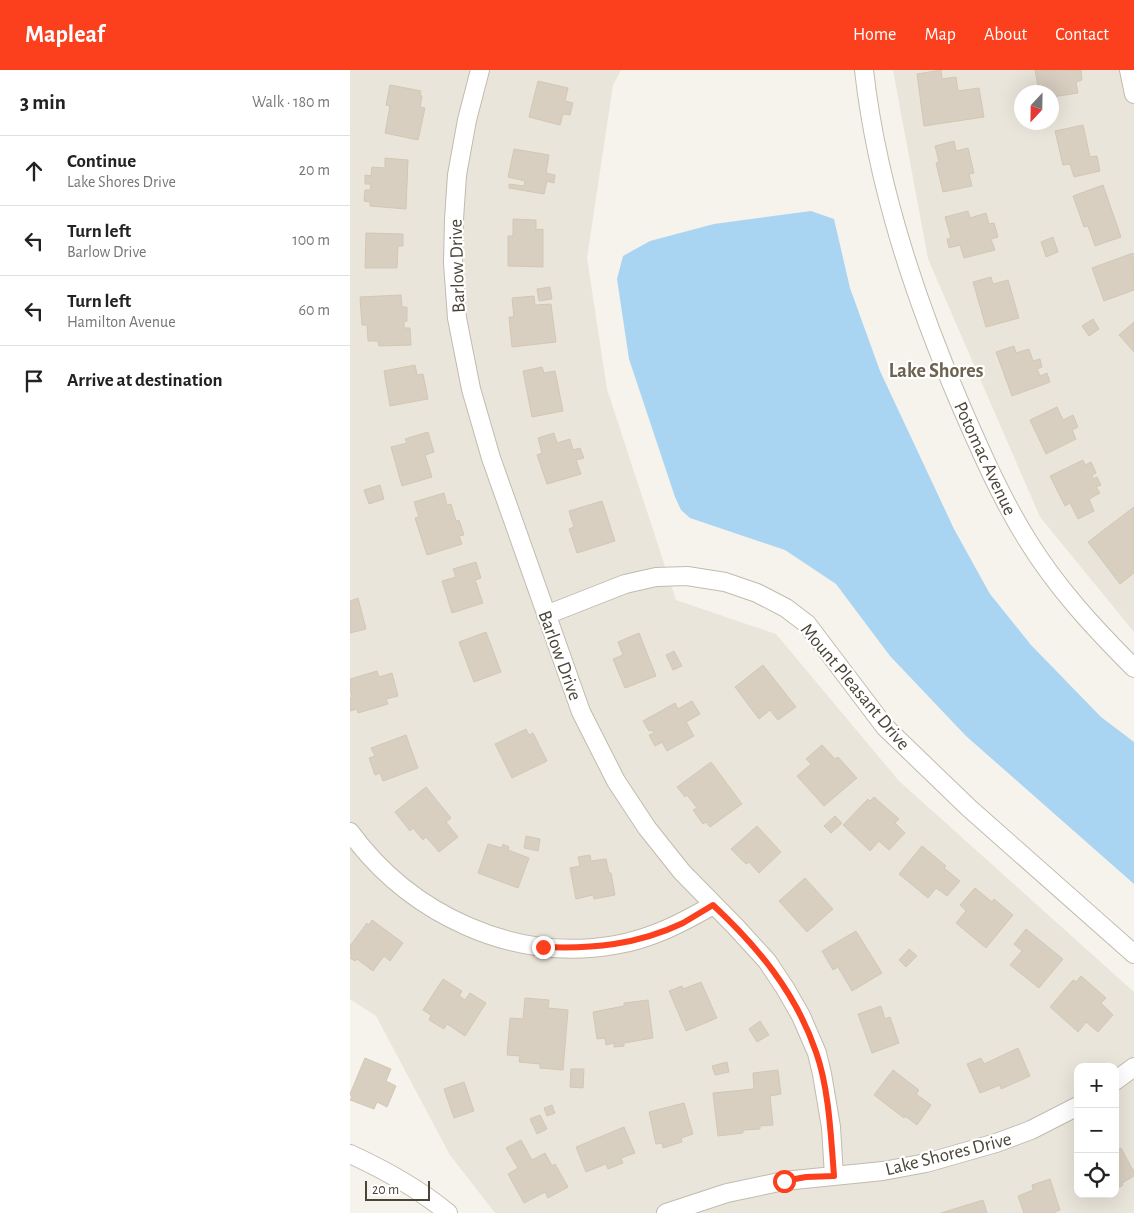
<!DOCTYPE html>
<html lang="en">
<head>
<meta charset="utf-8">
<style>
  body { margin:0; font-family:"Alegreya Sans",sans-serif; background:#f2f2f2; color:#222 }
  .controls { position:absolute; right:15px; bottom:15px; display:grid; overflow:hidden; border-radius:10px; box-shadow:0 5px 20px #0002 }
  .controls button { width:45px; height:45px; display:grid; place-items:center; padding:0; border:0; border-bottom:1px solid #e0e0e0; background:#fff; color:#222; font:25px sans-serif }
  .compass { position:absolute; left:664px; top:15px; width:45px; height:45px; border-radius:50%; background:#fff; box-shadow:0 5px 20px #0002; rotate:202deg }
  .scale { position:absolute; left:15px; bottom:12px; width:65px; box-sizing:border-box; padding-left:5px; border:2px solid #4b4439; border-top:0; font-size:14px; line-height:18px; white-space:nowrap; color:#4b4439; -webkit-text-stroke:4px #fff; paint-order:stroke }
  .stop { position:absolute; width:15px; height:15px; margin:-11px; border:4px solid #fc3f1d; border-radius:50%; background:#fff }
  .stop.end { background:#fc3f1d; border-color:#fff; box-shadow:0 1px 5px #0008 }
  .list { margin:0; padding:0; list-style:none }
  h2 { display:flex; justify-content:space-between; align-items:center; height:65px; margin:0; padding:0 20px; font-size:21px }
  h2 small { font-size:16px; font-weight:400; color:#767676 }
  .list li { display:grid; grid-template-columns:32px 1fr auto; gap:15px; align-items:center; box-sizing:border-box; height:70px; padding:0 20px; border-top:1px solid #e0e0e0 }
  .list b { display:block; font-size:19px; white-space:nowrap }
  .list p { margin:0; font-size:16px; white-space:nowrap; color:#767676 }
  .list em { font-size:16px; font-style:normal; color:#767676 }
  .icon { flex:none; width:28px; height:28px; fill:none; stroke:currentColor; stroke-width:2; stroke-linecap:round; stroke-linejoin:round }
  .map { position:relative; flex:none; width:784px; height:1143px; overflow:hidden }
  header { display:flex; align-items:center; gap:30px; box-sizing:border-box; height:70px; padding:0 25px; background:#fc3f1d; color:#fff }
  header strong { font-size:24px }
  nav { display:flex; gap:28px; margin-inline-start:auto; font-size:18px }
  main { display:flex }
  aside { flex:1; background:#fff }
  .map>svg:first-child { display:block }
  .residential { fill:#eae5da; fill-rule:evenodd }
  .water { fill:#a9d4f2 }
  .building { fill:#d8cfc1; stroke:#d3c7b4 }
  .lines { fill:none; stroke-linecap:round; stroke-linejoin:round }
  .minor-casing { stroke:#c2bbae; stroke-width:20 }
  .minor { stroke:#fff; stroke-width:18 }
  .route { stroke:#fc3f1d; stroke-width:6 }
  .labels { text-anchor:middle; stroke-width:4.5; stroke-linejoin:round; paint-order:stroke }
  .street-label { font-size:19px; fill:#4b4439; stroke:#fff }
  .neighbourhood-label { font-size:20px; font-weight:bold; fill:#6e6250; stroke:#fff }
</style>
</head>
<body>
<header>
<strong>Mapleaf</strong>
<nav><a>Home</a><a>Map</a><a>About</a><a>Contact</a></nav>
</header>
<main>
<aside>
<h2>3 min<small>Walk · 180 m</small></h2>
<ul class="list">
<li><svg class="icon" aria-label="ahead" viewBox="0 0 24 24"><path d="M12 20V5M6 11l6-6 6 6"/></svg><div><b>Continue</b><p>Lake Shores Drive</p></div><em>20 m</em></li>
<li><svg class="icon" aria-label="left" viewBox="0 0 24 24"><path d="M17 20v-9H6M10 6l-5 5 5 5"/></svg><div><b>Turn left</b><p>Barlow Drive</p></div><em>100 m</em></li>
<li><svg class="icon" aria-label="left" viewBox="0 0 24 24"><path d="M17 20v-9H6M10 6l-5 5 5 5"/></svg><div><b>Turn left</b><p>Hamilton Avenue</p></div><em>60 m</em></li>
<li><svg class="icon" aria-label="arrive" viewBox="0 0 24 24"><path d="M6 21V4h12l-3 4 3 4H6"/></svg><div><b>Arrive at destination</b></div></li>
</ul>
</aside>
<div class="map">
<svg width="784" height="1143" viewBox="0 0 784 1143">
  <rect width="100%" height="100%" fill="#f6f3ec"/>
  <path class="residential" d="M0,0H271L263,15L237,188L257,319L326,530L426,564L549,711L784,922V1143H145L100,1085L26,946L0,929ZM728,997H765V1124H728Z
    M543,0H784V562L690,447L578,189ZM672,22H702V52H672Z"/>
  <path class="water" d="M461,141L484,149L500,218L530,301L604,459L640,524L681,575L751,647L784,672V814L616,666L540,586L486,514L435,480L340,448L331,440L325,427L279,289L267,209L273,186L300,171L364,154Z"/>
  <path class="building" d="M591,0L592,9L606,7L608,21L629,18L634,47L574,56L567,4Z
    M685,0H731L732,10L726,12L728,23L702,27V22H689Z
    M188,11L218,18L215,31L223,33L220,45L213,44L210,55L179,47Z
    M40,15L71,21L70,25L72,26L70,37L75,38L68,70L35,63L40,36L36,35Z
    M733,55L740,87L747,86L750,101L724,107L720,94L713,95L705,61Z
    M604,71L606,81L618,78L624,103L619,104L622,116L593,122L586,93L589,92L585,76Z
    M164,79L199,85L196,103L205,105L204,113L197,111L194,124L159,118V114L174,116L175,111L158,107Z
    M35,88L58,90L56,139L20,136V132L14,131L15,120H20L21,114H15V105L21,106L22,97L35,98Z
    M753,115L771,167L745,176L738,156L734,157L723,126Z
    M618,141L620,148L636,143L639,154L644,153L648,167L641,169L645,180L614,188L610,175L599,178L597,169L601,168L595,147Z
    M163,149L186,150V160L193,159V197L158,196V166H163Z
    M16,163L53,164V176H48L47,198H15Z
    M703,167L708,182L696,187L691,172Z
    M783,183L784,220L754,231L742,198Z
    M641,207L643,214L658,210L669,248L636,257L623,212Z
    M200,217L202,229L189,231L187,219Z
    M51,225L52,237H57V251L54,252V258H60L61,275L29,276L28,271H18L17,255H12L10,227Z
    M184,226L185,235L201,234L206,272L162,277L159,247H164L162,228Z
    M743,249L749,259L739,266L732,256Z
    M784,252V282L769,265Z
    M664,276L666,283L679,279L683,291L690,289L692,297L687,299L690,306L697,303L700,312L662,326L646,282Z
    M65,295L67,305L73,304L78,329L40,336L34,301Z
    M192,297L194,303L205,301L213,341L182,347L173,301Z
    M707,337L713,350L723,345L728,357L722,360L726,369L696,384L680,350Z
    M78,362L84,382L75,385L82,407L52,416L41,377L57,373L55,369Z
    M204,363L207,373L220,369L223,380L230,378L234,388L226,390L231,404L197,414L187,385L192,383L188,368Z
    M733,390L735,395L741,392L746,403L742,405L743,409L747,407L751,415L746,417L750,423L739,429L744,441L728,449L720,433L715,436L700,406Z
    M30,415L34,429L19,434L14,420Z
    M94,423L97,435L101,434L106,451L109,450L114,465L109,466L112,474L77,485L65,448L69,447L64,432Z
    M252,431L265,471L227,483L219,459L224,457L219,441Z
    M784,437V503L770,514L738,472Z
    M126,492L131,508L125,510L133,533L102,543L92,511L106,507L103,499Z
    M8,528L16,559L0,563V531Z
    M136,562L151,602L124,612L109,572Z
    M289,563L306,606L275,618L263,589L273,585L268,572Z
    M324,581L332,596L323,600L316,585Z
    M413,595L446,637L428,650L420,640L409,649L385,617Z
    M27,601L29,607L42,603L48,626L36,629L38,634L8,643L7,639L0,641V628L2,627L0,620V609Z
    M342,631L350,644L336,652L344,666L317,681L312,672L305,676L299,665L304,663L302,660L299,661L293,651L325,633L328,639Z
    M176,659L179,665L183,663L197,691L162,708L145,674Z
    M56,665L68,698L33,711L30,703L25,705L19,688L25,686L21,678Z
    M472,675L485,689L488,687L507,708L474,736L447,706L461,694L456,689Z
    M361,692L392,734L360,757L356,752L353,754L343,740L347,738L337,725L335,727L327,717Z
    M76,717L101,748L96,752L108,767L89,782L76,767L73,770L63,758L60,761L45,742Z
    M524,727L549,749L545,753L555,763L539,780L529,771L520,781L493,755L518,729L520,731Z
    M485,746L492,753L481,763L474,756Z
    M407,756L431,782L409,803L399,792L396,794L381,779Z
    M176,766L190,769L188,781L174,778Z
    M138,774L152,778L153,774L159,777L158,780L179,788L168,818L128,803Z
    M572,776L596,796L594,798L610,811L597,826L586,818L578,828L549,804Z
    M240,785L241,791L256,789L259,803H261L265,825L244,829L243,825L226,829L220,798L230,796L228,787Z
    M455,808L483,839L457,862L429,831Z
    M625,818L642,832L644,829L663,845L636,878L606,853L616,841L610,835Z
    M22,850L53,873L40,891L34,886L23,901L7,889L5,891L0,888L2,886L0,884V876L17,853L19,855Z
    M676,859L713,889L689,918L660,895L672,881L664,874Z
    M506,861L532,903L502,921L488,897L483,900L472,881Z
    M559,879L567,886L556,897L549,890Z
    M731,906L756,928L751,933L763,945L748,962L736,952L728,962L700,937L723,910L726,912Z
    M93,909L112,921L109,926L115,930L120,923L136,933L115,966L97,954L94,959L79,950L81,945L73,940Z
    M351,912L367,948L336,961L319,921L332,916L333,919Z
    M175,928L199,930L198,938L218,940L213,1000L190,998V994L169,992L170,986L157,985L160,948L173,949Z
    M298,930L303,968L274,973V976L264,977V973L256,975L255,968L247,969L243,942L274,936V933Z
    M531,936L535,949L540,947L549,973L522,983L508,944Z
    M410,951L419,965L407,972L399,959Z
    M668,978L680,1006L651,1019L650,1015L630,1023L617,994L631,988L634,994Z
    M15,988L41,999L36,1011L46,1016L37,1037L27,1032L24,1039L0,1030L2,1027L0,1024Z
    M377,992L379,1002L365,1005L362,996Z
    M221,999H234L233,1018L220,1017Z
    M428,1000L431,1024L420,1026L423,1055L410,1056V1059L393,1060V1063L368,1066L363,1023L404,1019L403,1003Z
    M543,1000L569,1020L566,1024L581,1035L567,1055L555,1046L554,1048L524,1025Z
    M114,1012L124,1041L104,1048L94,1019Z
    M334,1033L343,1064L331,1068L332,1072L313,1078L312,1073L306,1074L299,1042Z
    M202,1035L205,1043L197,1046L194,1038Z
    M190,1045L197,1059L187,1064L180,1049Z
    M274,1057L285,1083L271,1088L273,1093L258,1099L256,1094L236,1102L226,1077Z
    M171,1070L182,1090L195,1083L202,1096L205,1094L218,1117L198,1128L195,1122L174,1133L158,1104L168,1098L156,1078Z
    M771,1078L784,1102V1106L772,1113L773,1115L765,1120V1081Z
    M700,1109L710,1140L705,1142V1143H674L668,1126L683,1120L682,1115Z
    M633,1130L637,1143H591Z"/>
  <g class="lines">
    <defs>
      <path id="minor" d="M130,0L117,50L107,105L104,149L103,193L107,248L121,319L141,388L231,642L266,711L297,758L332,802L385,856L417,891L435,918L451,946L467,983L472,1004L481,1057L484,1106
        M514,0C527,116 565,229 611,336C631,382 651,428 678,471C707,518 745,559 784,598
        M779,0L784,24
        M196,545L275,514L306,507L337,506L375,512L407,523L436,538L457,554L535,657L619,738L784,884
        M0,762C60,844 163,893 265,875C301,869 332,853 363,835
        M765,1011L784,997
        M0,1084C35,1100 68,1118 98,1143
        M316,1143L377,1123L434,1111L533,1101L576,1093L646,1073L681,1060L728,1036"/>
    </defs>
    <use href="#minor" class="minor-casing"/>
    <use href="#minor" class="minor"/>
  </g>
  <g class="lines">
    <path class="route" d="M193,877C242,879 287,875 333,853C343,847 353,841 363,835C408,877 446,923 466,982C479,1018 481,1068 484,1106L456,1107L434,1111"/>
  </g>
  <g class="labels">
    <g class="street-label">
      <text transform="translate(106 196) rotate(-92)" y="7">Barlow Drive</text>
      <text transform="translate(636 388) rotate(65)" y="7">Potomac Avenue</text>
      <text transform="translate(211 585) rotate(70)" y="7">Barlow Drive</text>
      <text transform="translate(506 616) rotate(50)" y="7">Mount Pleasant Drive</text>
      <text transform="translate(598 1083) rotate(-14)" y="7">Lake Shores Drive</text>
    </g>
    <g class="neighbourhood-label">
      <text x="586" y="307">Lake Shores</text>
    </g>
  </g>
</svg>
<div class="controls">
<button>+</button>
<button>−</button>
<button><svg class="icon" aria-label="locate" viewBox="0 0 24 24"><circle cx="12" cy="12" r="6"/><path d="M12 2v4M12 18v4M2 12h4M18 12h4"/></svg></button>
</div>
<svg class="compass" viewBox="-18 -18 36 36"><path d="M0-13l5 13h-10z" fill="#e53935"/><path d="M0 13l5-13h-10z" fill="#767676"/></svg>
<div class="scale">20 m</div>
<div class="stop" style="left:434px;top:1111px"></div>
<div class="stop end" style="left:193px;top:877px"></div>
</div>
</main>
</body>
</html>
